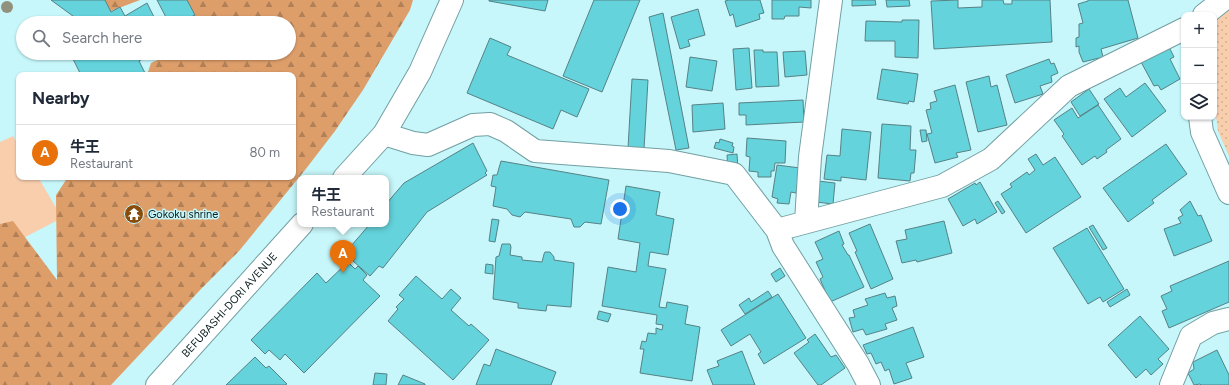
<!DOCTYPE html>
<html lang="en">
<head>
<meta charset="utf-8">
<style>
  body { margin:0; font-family:Figtree,"Noto Sans JP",sans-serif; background:#f2f2f3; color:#1f2937 }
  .controls { position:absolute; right:12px; top:12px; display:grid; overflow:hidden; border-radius:8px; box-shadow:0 1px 3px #0004 }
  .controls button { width:36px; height:36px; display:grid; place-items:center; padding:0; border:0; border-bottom:1px solid #e0e1e3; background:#fff; color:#1f2937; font:20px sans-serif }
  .you { position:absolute; left:620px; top:209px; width:14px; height:14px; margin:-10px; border:3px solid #fff; border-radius:50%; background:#1a73e8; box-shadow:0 0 0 6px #1a73e833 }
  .badge { display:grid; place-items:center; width:26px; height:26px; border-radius:50%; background:#0b8043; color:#fff; font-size:13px; font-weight:700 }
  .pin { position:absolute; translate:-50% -33px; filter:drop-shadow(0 1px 2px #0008) }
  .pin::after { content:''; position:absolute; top:21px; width:14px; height:12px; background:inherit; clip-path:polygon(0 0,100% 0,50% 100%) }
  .popup { position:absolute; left:297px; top:175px; width:92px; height:52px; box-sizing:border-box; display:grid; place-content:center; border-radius:8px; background:#fff; filter:drop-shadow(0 1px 3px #0005); font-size:13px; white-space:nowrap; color:#747a83 }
  .popup b { font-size:15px; color:#1f2937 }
  .popup::after { content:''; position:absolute; left:50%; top:100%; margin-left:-8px; border:8px solid transparent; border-top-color:#fff }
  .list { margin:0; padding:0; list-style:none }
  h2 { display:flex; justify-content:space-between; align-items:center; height:52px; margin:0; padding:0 16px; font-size:17px }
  h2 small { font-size:13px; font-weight:400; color:#747a83 }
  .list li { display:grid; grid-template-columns:26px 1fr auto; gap:12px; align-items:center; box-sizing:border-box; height:56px; padding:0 16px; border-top:1px solid #e0e1e3 }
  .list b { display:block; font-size:15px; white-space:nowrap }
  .list p { margin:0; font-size:13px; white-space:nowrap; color:#747a83 }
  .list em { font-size:13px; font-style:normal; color:#747a83 }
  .icon { flex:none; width:22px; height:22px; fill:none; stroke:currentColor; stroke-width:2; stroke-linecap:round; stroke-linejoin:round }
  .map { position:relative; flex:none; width:1229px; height:385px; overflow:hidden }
  .search { position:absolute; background:#fff; box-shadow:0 1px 3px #0004; left:16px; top:16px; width:280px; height:44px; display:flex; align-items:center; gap:10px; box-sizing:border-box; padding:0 14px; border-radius:22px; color:#747a83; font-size:15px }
  .panel { position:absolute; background:#fff; box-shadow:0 1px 3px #0004; left:16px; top:72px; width:280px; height:108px; border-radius:8px }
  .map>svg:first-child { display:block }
  .grass { fill:#f8cead }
  .forest { fill:url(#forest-firs) }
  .park { fill:url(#park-dots) }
  .building { fill:#64d3db; stroke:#568286 }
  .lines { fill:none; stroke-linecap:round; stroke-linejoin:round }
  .minor-casing { stroke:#729fa2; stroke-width:24 }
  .trunk-casing { stroke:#729fa2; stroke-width:24 }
  .minor { stroke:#fff; stroke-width:22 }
  .trunk { stroke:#fff; stroke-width:22 }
  .tree { fill:#92917d }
  .labels { text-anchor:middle; stroke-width:3; stroke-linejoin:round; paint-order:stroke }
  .poi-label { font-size:11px; fill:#0a1c1d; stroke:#c7f7fa; text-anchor:start }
  .street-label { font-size:11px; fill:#0a1c1d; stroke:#c7f7fa }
</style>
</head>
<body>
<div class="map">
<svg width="1229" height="385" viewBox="0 0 1229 385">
  <defs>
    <pattern id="forest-firs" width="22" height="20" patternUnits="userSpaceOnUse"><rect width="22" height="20" fill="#dd9e6a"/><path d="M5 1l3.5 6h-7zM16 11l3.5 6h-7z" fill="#b18057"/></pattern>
    <pattern id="park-dots" width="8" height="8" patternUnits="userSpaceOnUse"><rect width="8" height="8" fill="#f8cead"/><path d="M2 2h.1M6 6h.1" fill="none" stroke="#d3b094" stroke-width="1.8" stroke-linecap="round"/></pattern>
  </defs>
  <rect width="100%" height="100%" fill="#c7f7fa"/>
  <path class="grass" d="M13,136L19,146V177H38L62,218L0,250V142Z"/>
  <path class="forest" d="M88,0H140L103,14Z
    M158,0H413L410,10L363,90L335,131L305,170L239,251L201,289L111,385H0V224L13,221L57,280L56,195L68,177H293V75H147L151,63L173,53H289V23H177Z"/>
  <path class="park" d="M1229,6V156L1218,131L1214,100V18Z"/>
  <path class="building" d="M51,0H105L111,12L120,7L125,16L147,3L157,23H79L77,19Z
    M157,0H187L195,15L179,23H169Z
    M489,0H548L545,11L489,1Z
    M594,0H640L602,92L563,76Z
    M729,0H760L764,13L759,14L760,19L736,27L733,14L730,16L725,1Z
    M772,0H811V8L799,7V16H785L784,19H772Z
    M852,0H875L876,5L852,6Z
    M886,0H909L910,6L887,7Z
    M958,0V8L982,7V0H1003L1004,4H1012V0H1050L1052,42L934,49L931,1Z
    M1088,0H1128L1138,38L1101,49L1103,57L1083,62L1079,52V46L1076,47V38L1079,37V24L1083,23L1078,4L1088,1Z
    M698,9L705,35L688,40L690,46L680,49L671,17Z
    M663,13L689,148L676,150L649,17Z
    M902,20H919L918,58L895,57V41H865L866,21L902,22Z
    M490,38L511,47L507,55L589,89L577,117L561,110L553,129L467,93Z
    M1168,45L1174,57L1170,59L1180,79L1161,90L1158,85L1154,86L1140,60Z
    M749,48L752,88L736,90L733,49Z
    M754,50H763V52H777L779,86L756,87Z
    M805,51L807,75L785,77L783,52Z
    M70,53H143L146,57L139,61L146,75H81Z
    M690,57L717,61L712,91L686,87Z
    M1049,59L1051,64L1054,63L1058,73L1051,76L1052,82L1040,86L1043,94L1015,103L1006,75Z
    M882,69L918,74L914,102L909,101L908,104L877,99Z
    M989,76L991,87L997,85L1007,125L978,132L966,82Z
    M632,79L648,80L644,149L628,148Z
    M1145,83L1166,111L1132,137L1104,99L1120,88L1126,97Z
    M955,85L971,150L956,153L958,157L935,163L927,134L932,133L926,110L931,109L930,103L937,101L934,91Z
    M1089,89L1099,104L1080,116L1071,102Z
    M803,100L804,122L746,125V115H739V103Z
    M723,103L725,129L693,132L692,105Z
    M1098,105L1121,139L1106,150L1107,152L1097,159L1095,156L1082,165L1062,136L1064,134L1054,120L1072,108L1078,118Z
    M882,124L911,126L910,150H916L914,173H911L910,181L878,178Z
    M842,129L871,132L866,180L841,177V181L824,179L827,155L840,156Z
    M920,130H926L927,141L922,142Z
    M747,138L786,141L785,163H775L774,171H771V177H758V172L749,171L750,157L746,156Z
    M720,139L733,143L732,146L734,147L733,153L714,148L716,142L719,143Z
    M473,143L487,171L485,173L487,175L427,212L383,268L379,266L370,276L353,261L355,258L345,249L350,244L351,246L370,224H386V204L404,183Z
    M1166,144L1187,174L1152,200L1154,203L1128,222L1103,188Z
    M737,154L738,169L728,170L727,155Z
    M1036,154L1043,165L1055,157L1081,197L1026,233L1001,194L1012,187L1010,184L1027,172L1029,175L1035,170L1028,159Z
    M501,161L609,180L601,224L585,222L580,227H574L571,219L525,212L520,217L512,215L507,209L493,206L496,187L491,186L493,175H497Z
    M777,165L800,168L796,193L791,192L789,204L777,203L778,199L772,197Z
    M818,181L835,183L833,204L816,202Z
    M980,182L997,212L977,224L975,219L963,226L948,199L975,183L976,185Z
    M626,186L660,192L656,215L674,219L668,255L650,252L648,266L666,269L659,307L666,308L667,302L688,306L685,324L700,327L692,381L640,373L644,349H640L642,341L646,342L648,333L656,334V328L662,330L663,325L656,324L657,315L602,306L608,267L636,272L640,243L618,239Z
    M998,201L1005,212L1002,214L995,203Z
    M1190,201L1198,216L1201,215L1212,241L1174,256L1164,229L1181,223L1178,218L1183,215L1180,210Z
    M492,219L499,220L495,242L489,241Z
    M944,221L952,253L917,262L916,260L902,263L896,241L907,239L905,230Z
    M870,224L893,279L871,289L855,252L857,251L849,233Z
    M1093,225L1107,248L1103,250L1089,227Z
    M1087,228L1124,289L1103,302L1100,297L1088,304L1053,248Z
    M839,231L844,244L842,245L848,255H849L864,287L830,302L820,279L823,277L816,262L823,259L815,242Z
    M502,244H510L511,247L510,255L522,257V260L542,262L544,254L545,252H550L554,257V260L574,263L571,307L547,305L546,311L518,308V303L493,299L496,257L499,256Z
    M1229,261V302L1169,328L1162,311L1167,309L1161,296L1172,291L1170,286Z
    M348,262L355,269L358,266L367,275L363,280L380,296L304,373L285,354L280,360L269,350L265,354L251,340L317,273L326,283Z
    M486,264L493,265V274L485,273Z
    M780,268L785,276L776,282L771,274Z
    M416,276L442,299L451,289L461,298L451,310L469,326L471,324L489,340L453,380L388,321L398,309L396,307L404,299L399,295Z
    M1127,289L1130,295L1110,307L1107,302Z
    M768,291L772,297L745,314L739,305L749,298L751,302Z
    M885,293L887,298L895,296L897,306L892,308L897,320L885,324L887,329L866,335L863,329L853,332L849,318L855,317L853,310L868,305L865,299Z
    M778,294L806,338L764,364L758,354L761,352L750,334L731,346L721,330Z
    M599,311L611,314L608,322L597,319Z
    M1140,316L1169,349L1158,359L1163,364L1151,375L1146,369L1136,378L1108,345Z
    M913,327L924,357L906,363L912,378L894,384L889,369L885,371L881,362L876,364L871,353L867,354L863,345Z
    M815,334L831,357L836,355L845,368L821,385H818L794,353L809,342L807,340Z
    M496,349L556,372L551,385H476L484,364L490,366Z
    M1217,350L1229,375V385H1201L1200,384L1194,385L1188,373L1194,369L1193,362Z
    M742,351L755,385H713L707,370L719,366L717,361Z
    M255,357L266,368L269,366L287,384L285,385H226Z
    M375,373L387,374L386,385H373Z
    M403,375L425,384V385H398Z"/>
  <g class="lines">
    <defs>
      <path id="minor" d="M1204,15L1223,0
        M1200,117L1202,132L1229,193
        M384,134L413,143L428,145L473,125L490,124L506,131L535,151L669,161L734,174L777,230L783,246L858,364L869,385
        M806,222L810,157L831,0
        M777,230L942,186L991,159L1069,86L1184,29
        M1171,385L1191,336L1213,323L1229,319"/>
      <g id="trunk">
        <path d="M344,178L384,134L420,72L452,0"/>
        <path id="s1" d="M157,385L302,224"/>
      </g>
    </defs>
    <use href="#minor" class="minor-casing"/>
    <use href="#trunk" class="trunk-casing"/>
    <use href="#minor" class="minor"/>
    <use href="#trunk" class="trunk"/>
  </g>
  <circle class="tree" cx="7" cy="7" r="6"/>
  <defs>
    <symbol id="temple-disc" viewBox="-11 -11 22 22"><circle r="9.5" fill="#894c0b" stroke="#c7f7fa"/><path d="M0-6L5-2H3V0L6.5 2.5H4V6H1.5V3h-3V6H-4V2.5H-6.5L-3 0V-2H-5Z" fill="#fff"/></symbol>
  </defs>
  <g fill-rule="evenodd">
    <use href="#temple-disc" x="123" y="203" width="22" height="22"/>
  </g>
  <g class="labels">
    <g class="poi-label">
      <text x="148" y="218">Gokoku shrine</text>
    </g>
    <g class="street-label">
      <text dy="4" stroke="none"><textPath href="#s1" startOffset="108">BEFUBASHI-DORI AVENUE</textPath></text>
    </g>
  </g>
</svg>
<div class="controls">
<button>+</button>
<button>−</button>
<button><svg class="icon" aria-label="layers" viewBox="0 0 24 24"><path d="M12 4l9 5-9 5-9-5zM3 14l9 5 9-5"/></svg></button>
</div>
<div class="you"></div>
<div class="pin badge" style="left:343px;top:273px;background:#e8710a">A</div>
<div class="popup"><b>牛王</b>Restaurant</div>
<div class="search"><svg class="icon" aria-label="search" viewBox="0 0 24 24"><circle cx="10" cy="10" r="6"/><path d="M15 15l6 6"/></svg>Search here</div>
<section class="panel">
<h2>Nearby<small></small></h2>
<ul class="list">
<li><span class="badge" style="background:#e8710a">A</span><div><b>牛王</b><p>Restaurant</p></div><em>80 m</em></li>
</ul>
</section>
</div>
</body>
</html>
